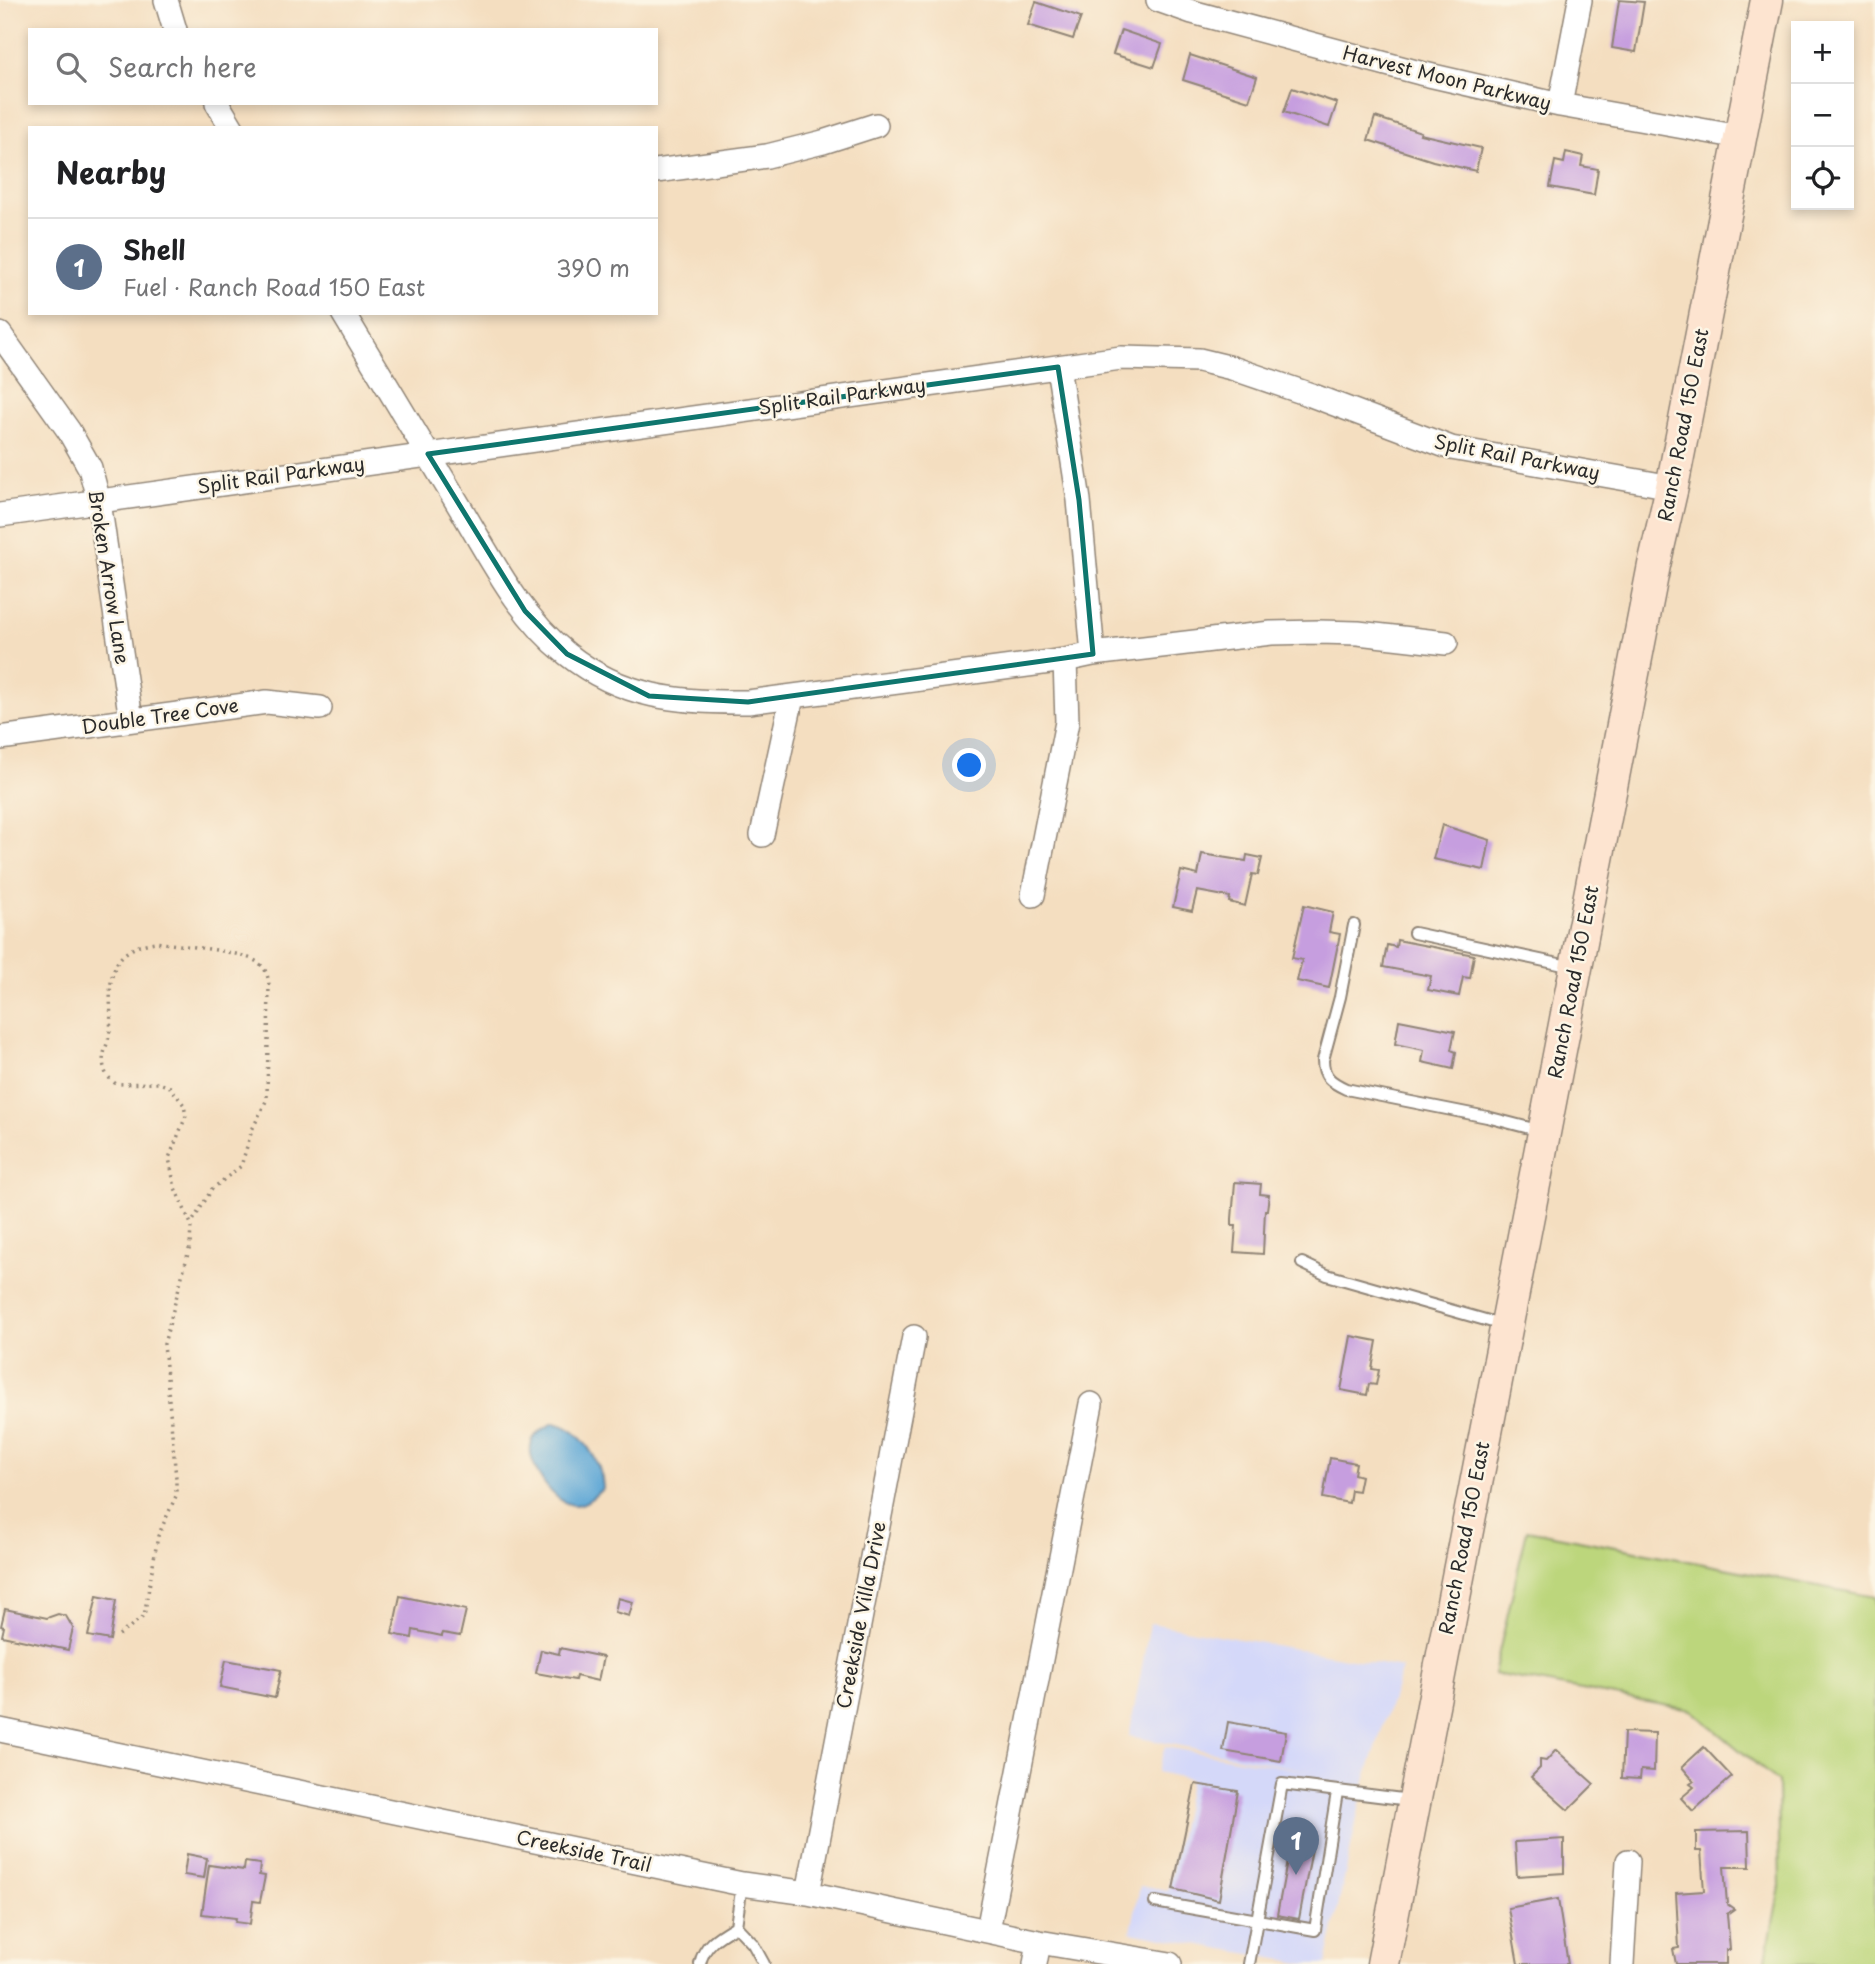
<!DOCTYPE html>
<html lang="en">
<head>
<meta charset="utf-8">
<style>
  body { margin:0; font-family:"Playpen Sans",sans-serif; background:#f2f2f2; color:#202124 }
  .controls { position:absolute; right:21px; top:21px; display:grid; overflow:hidden; border-radius:0px; box-shadow:0 4px 10px #0003 }
  .controls button { width:63px; height:63px; display:grid; place-items:center; padding:0; border:0; border-bottom:2px solid #e0e0e0; background:#fff; color:#202124; font:35px sans-serif }
  .you { position:absolute; left:970px; top:766px; width:24px; height:24px; margin:-18px; border:5px solid #fff; border-radius:50%; background:#1a73e8; box-shadow:0 0 0 10px #1a73e833 }
  .badge { display:grid; place-items:center; width:46px; height:46px; border-radius:50%; background:#1f6fb2; color:#fff; font-size:23px; font-weight:700 }
  .pin { position:absolute; translate:-50% -58px; filter:drop-shadow(0 2px 4px #0008) }
  .pin::after { content:''; position:absolute; top:37px; width:24px; height:21px; background:inherit; clip-path:polygon(0 0,100% 0,50% 100%) }
  .list { margin:0; padding:0; list-style:none }
  h2 { display:flex; justify-content:space-between; align-items:center; height:91px; margin:0; padding:0 28px; font-size:30px }
  h2 small { font-size:23px; font-weight:400; color:#757577 }
  .list li { display:grid; grid-template-columns:46px 1fr auto; gap:21px; align-items:center; box-sizing:border-box; height:98px; padding:0 28px; border-top:2px solid #e0e0e0 }
  .list b { display:block; font-size:26px; white-space:nowrap }
  .list p { margin:0; font-size:23px; white-space:nowrap; color:#757577 }
  .list em { font-size:23px; font-style:normal; color:#757577 }
  .icon { flex:none; width:38px; height:38px; fill:none; stroke:currentColor; stroke-width:2; stroke-linecap:round; stroke-linejoin:round }
  .map { position:relative; flex:none; width:1875px; height:1964px; overflow:hidden }
  .search { position:absolute; background:#fff; box-shadow:0 4px 10px #0003; left:28px; top:28px; width:630px; height:77px; display:flex; align-items:center; gap:18px; box-sizing:border-box; padding:0 24px; border-radius:0px; color:#757577; font-size:26px }
  .panel { position:absolute; background:#fff; box-shadow:0 4px 10px #0003; left:28px; top:126px; width:630px; height:189px; border-radius:0px }
  .map>svg:first-child { display:block }
  .built { fill:#d4d8f9 }
  .green { fill:#bcd67b; stroke:#748053; stroke-width:2 }
  .water { fill:#5fa7d6; stroke:#456980; stroke-width:2 }
  .building { fill:#c69edf }
  .lines { fill:none; stroke-linecap:round; stroke-linejoin:round }
  .lane-casing { stroke:#908476; stroke-width:14 }
  .street-casing { stroke:#908476; stroke-width:26 }
  .secondary-casing { stroke:#908476; stroke-width:35 }
  .path { stroke:#908476; stroke-width:3.5; stroke-dasharray:2 5; stroke-linecap:butt }
  .lane { stroke:#fff; stroke-width:10 }
  .street { stroke:#fff; stroke-width:23 }
  .secondary { stroke:#fde4d0; stroke-width:32 }
  .marked { fill:none; stroke:#0f766e; stroke-width:5; stroke-linejoin:round }
  .labels { text-anchor:middle; stroke-width:5; stroke-linejoin:round; paint-order:stroke }
  .street-label { font-size:19px; fill:#2b2b2b; stroke:#fcf5e5 }
</style>
</head>
<body>
<div class="map">
<svg width="1875" height="1964" viewBox="0 0 1875 1964">
  <rect width="100%" height="100%" fill="#fcf5e5"/>
  <filter id="ink" filterUnits="userSpaceOnUse"><feTurbulence type="fractalNoise" baseFrequency=".0143" numOctaves="2"/><feDisplacementMap in="SourceGraphic" scale="14" xChannelSelector="R" yChannelSelector="G"/><feConvolveMatrix kernelMatrix="1 2 1 2 8 2 1 2 1" color-interpolation-filters="sRGB"/></filter>
  <filter id="wash" filterUnits="userSpaceOnUse"><feTurbulence type="fractalNoise" baseFrequency=".00686" numOctaves="4" result="noise"/><feDisplacementMap in="SourceGraphic" scale="28" xChannelSelector="R" yChannelSelector="G"/><feGaussianBlur stdDeviation="1.57" result="paint"/><feColorMatrix in="noise" values="0 0 0 0 0 0 0 0 0 0 0 0 0 0 0 0 0 1.4 0 .05"/><feComposite in="paint" operator="in"/></filter>
  <g filter="url(#wash)">
    <rect width="100%" height="100%" fill="#f4dec0"/>
    <path class="built" d="M1150,1623L1402,1668L1365,1781L1326,1964H1305L1131,1932L1140,1886L1168,1890L1190,1779L1157,1772L1165,1747L1315,1772L1129,1736Z"/>
    <path class="green" d="M1527,1530L1875,1597V1964H1765L1780,1887L1778,1782L1691,1710L1494,1674Z"/>
    <path class="water" d="M554,1423C581,1428 602,1462 603,1488C596,1495 587,1504 576,1505C554,1506 527,1464 531,1445C533,1434 545,1428 554,1423Z"/>
    <g id="blocks">
      <path class="building" d="M1619,0L1644,2L1636,52L1612,48Z
        M1036,2L1081,17L1073,39L1028,25Z
        M1121,30L1162,44L1154,67L1113,54Z
        M1190,55L1257,77L1249,101L1183,80Z
        M1292,88L1337,103L1329,127L1284,112Z
        M1375,117L1421,132L1420,134L1481,148L1476,171L1433,161L1368,140Z
        M1566,152L1583,156L1581,166L1598,169L1594,195L1550,187L1555,161L1564,163Z
        M1442,825L1490,840L1484,870L1433,859Z
        M1202,854L1246,861L1247,855L1262,858L1258,875L1252,874L1245,906L1229,902L1230,897L1197,891L1192,911L1173,907L1181,871L1198,875Z
        M1304,905L1333,912L1329,932L1340,934L1329,988L1297,981L1302,960L1292,958Z
        M1397,940L1474,955L1470,978L1463,977L1459,996L1428,990L1431,976L1383,967L1387,945L1396,947Z
        M1399,1020L1455,1031L1451,1050L1456,1052L1453,1069L1422,1062L1424,1050L1395,1044Z
        M1235,1182L1261,1184L1260,1194L1269,1195L1267,1210H1265L1263,1254L1234,1252L1236,1226H1232V1219Z
        M1351,1336L1377,1341L1372,1369L1379,1370L1376,1385L1369,1384L1367,1395L1341,1390Z
        M1330,1458L1356,1463L1354,1474L1361,1476L1358,1491L1351,1490L1349,1503L1323,1498Z
        M97,1596L116,1600L110,1640L88,1636Z
        M400,1596L466,1610L460,1636L443,1633L442,1636L413,1630L412,1638L392,1634Z
        M618,1598L633,1602L629,1616L615,1612Z
        M5,1609L47,1618L58,1614L66,1616L73,1628L68,1650L2,1636L4,1627L1,1626Z
        M560,1648L603,1657L598,1681L576,1676L575,1680L536,1673L541,1650L559,1654Z
        M226,1660L281,1670L275,1698L220,1687Z
        M1228,1722L1286,1732L1281,1761L1223,1751Z
        M1624,1732L1655,1733L1654,1771L1641,1770L1640,1779L1622,1778Z
        M1704,1747L1732,1777L1693,1811L1681,1798L1694,1787L1690,1784L1694,1781L1682,1767Z
        M1556,1750L1594,1784L1568,1810L1531,1777L1540,1768V1760L1546,1761Z
        M1195,1784L1238,1791L1219,1900L1173,1889Z
        M1293,1829L1315,1833L1299,1919L1277,1915Z
        M1749,1831L1750,1867H1724L1727,1904L1734,1909L1727,1914L1730,1950H1726V1964H1676L1673,1949L1679,1948L1676,1893L1704,1891L1701,1851H1696V1832Z
        M1564,1839V1873L1517,1876L1515,1842Z
        M187,1854L207,1858L204,1878L184,1875Z
        M245,1862L260,1864L259,1875L265,1876L260,1902L253,1901L250,1924L235,1922L236,1918L202,1914L209,1865L244,1870Z
        M1558,1899L1568,1964H1518L1508,1908Z"/>
    </g>
  </g>
  <g filter="url(#ink)">
    <use href="#blocks" fill-opacity="0" stroke="#908476" stroke-width="2"/>
    <g class="lines">
      <defs>
        <path id="lane" d="M1354,925L1340,997L1323,1060C1323,1077 1331,1082 1346,1089L1487,1117L1541,1131
          M1414,933L1573,967
          M1302,1263L1327,1275L1503,1325
          M1155,1902L1315,1930L1337,1792
          M736,1926L753,1944L764,1964
          M736,1926L742,1884
          M700,1964C704,1944 719,1936 736,1926
          M1249,1964L1282,1784L1410,1800"/>
        <path id="street" d="M166,0L175,30
          M1158,0L1192,12L1420,73L1560,105L1740,137
          M217,103L232,128
          M1560,105L1580,0
          M656,171L767,156L823,142L876,125
          M343,313C382,378 422,444 461,509C491,559 520,617 567,654C622,698 680,703 748,702L1065,660L1093,654L1271,633L1318,632L1358,633L1446,643
          M0,334L69,431L90,468L99,502L131,720
          M1058,367L1079,500L1093,654
          M0,515L1121,358L1199,360L1232,368L1311,395L1451,448L1672,487
          M0,738L267,702L320,708
          M762,835L792,697
          M1033,895L1067,722L1065,660
          M0,1730L742,1884L808,1893L1039,1942L1170,1964
          M808,1893L914,1337
          M988,1930L1091,1404
          M1035,1964L1039,1942
          M1622,1964L1628,1861"/>
        <path id="secondary" d="M1383,1964L1654,565L1672,487L1767,0"/>
      </defs>
      <use href="#lane" class="lane-casing"/>
      <use href="#street" class="street-casing"/>
      <use href="#secondary" class="secondary-casing"/>
      <path class="path" d="M119,1635L144,1616L158,1536L176,1496V1478L164,1344L190,1246L191,1224L175,1188L169,1158L186,1116L184,1105L170,1087L159,1083L116,1084C110,1079 105,1075 104,1067C101,1055 107,1047 109,1036C114,1013 105,988 116,965C123,950 141,944 156,942C179,946 247,950 261,965C267,971 268,977 269,985L267,1099L252,1130L241,1166L212,1189L191,1224"/>
      <use href="#lane" class="lane"/>
      <use href="#street" class="street"/>
      <use href="#secondary" class="secondary"/>
    </g>
  </g>
  <path class="marked" d="M1058,367L1079,500L1093,654L748,702L649,696L567,654L525,611L428,454Z"/>
  <g class="labels">
    <g class="street-label">
      <text transform="translate(1447 78) rotate(14)" y="7">Harvest Moon Parkway</text>
      <text transform="translate(842 396) rotate(-8)" y="7">Split Rail Parkway</text>
      <text transform="translate(1683 425) rotate(-79)" y="7">Ranch Road 150 East</text>
      <text transform="translate(1517 457) rotate(11)" y="7">Split Rail Parkway</text>
      <text transform="translate(281 475) rotate(-8)" y="7">Split Rail Parkway</text>
      <text transform="translate(109 577) rotate(81)" y="7">Broken Arrow Lane</text>
      <text transform="translate(160 716) rotate(-8)" y="7">Double Tree Cove</text>
      <text transform="translate(1573 982) rotate(-79)" y="7">Ranch Road 150 East</text>
      <text transform="translate(1464 1538) rotate(-79)" y="7">Ranch Road 150 East</text>
      <text transform="translate(861 1615) rotate(-79)" y="7">Creekside Villa Drive</text>
      <text transform="translate(584 1851) rotate(12)" y="7">Creekside Trail</text>
    </g>
  </g>
</svg>
<div class="controls">
<button>+</button>
<button>−</button>
<button><svg class="icon" aria-label="locate" viewBox="0 0 24 24"><circle cx="12" cy="12" r="6"/><path d="M12 2v4M12 18v4M2 12h4M18 12h4"/></svg></button>
</div>
<div class="you"></div>
<div class="pin badge" style="left:1296px;top:1875px;background:#5c6f8a">1</div>
<div class="search"><svg class="icon" aria-label="search" viewBox="0 0 24 24"><circle cx="10" cy="10" r="6"/><path d="M15 15l6 6"/></svg>Search here</div>
<section class="panel">
<h2>Nearby<small></small></h2>
<ul class="list">
<li><span class="badge" style="background:#5c6f8a">1</span><div><b>Shell</b><p>Fuel · Ranch Road 150 East</p></div><em>390 m</em></li>
</ul>
</section>
</div>
</body>
</html>
